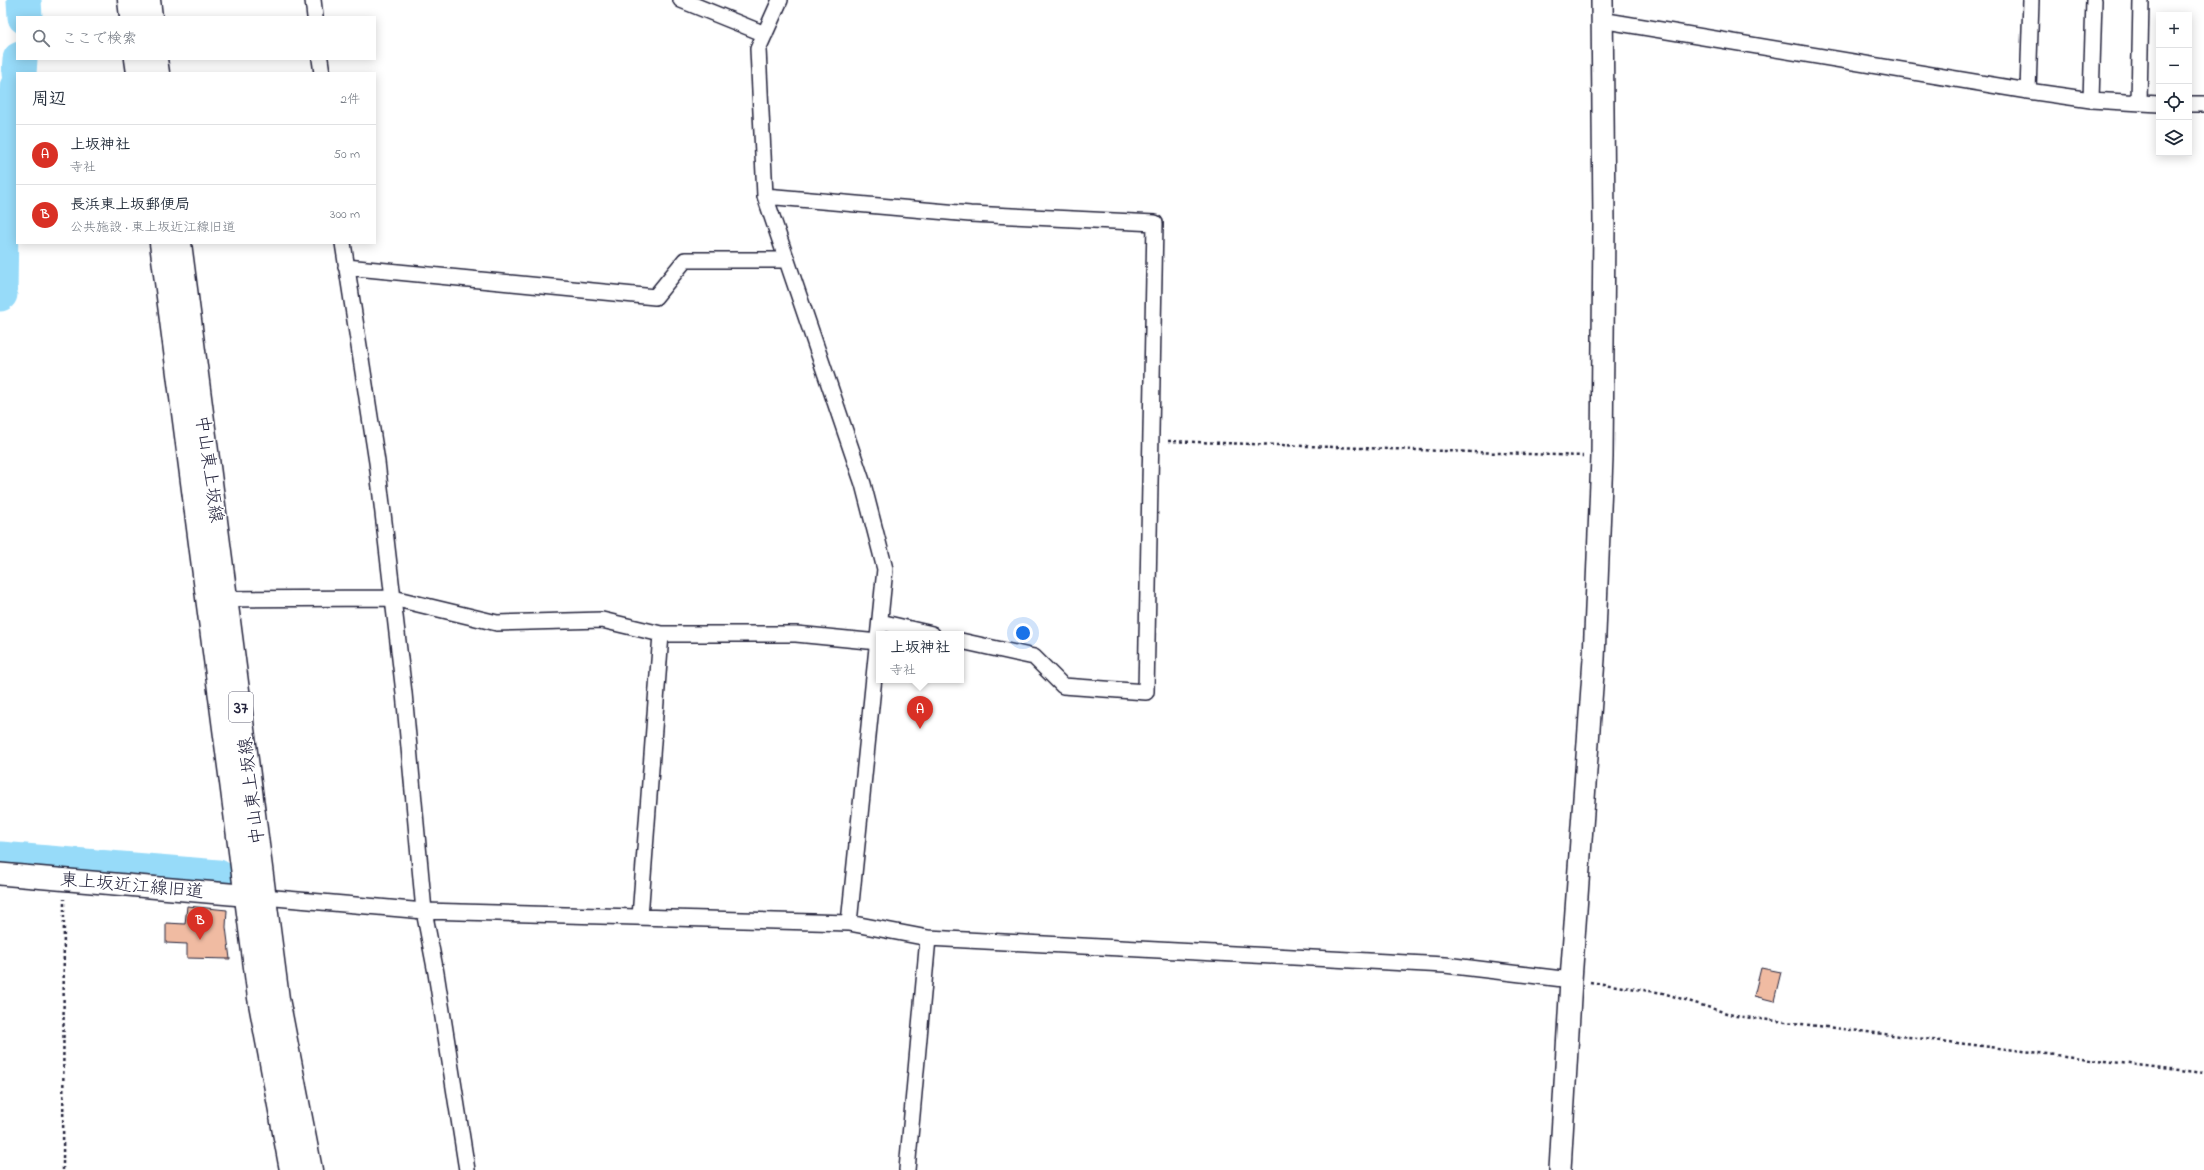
<!DOCTYPE html>
<html lang="ja">
<head>
<meta charset="utf-8">
<style>
  body { margin:0; font-family:"Indie Flower","Klee One",sans-serif; background:#f6f6f7; color:#1f2937 }
  .controls { position:absolute; right:12px; top:12px; display:grid; overflow:hidden; border-radius:0px; box-shadow:0 2px 10px #0003 }
  .controls button { width:36px; height:36px; display:grid; place-items:center; padding:0; border:0; border-bottom:1px solid #e0e1e3; background:#fff; color:#1f2937; font:20px sans-serif }
  .you { position:absolute; left:1023px; top:633px; width:14px; height:14px; margin:-10px; border:3px solid #fff; border-radius:50%; background:#1a73e8; box-shadow:0 0 0 6px #1a73e833 }
  .badge { display:grid; place-items:center; width:26px; height:26px; border-radius:50%; background:#d93025; color:#fff; font-size:13px; font-weight:700 }
  .pin { position:absolute; translate:-50% -33px; filter:drop-shadow(0 1px 2px #0008) }
  .pin::after { content:''; position:absolute; top:21px; width:14px; height:12px; background:inherit; clip-path:polygon(0 0,100% 0,50% 100%) }
  .popup { position:absolute; left:876px; top:631px; width:88px; height:52px; box-sizing:border-box; display:grid; place-content:center; border-radius:0px; background:#fff; filter:drop-shadow(0 1px 3px #0005); font-size:13px; white-space:nowrap; color:#747a83 }
  .popup b { font-size:15px; color:#1f2937 }
  .popup::after { content:''; position:absolute; left:50%; top:100%; margin-left:-8px; border:8px solid transparent; border-top-color:#fff }
  .list { margin:0; padding:0; list-style:none }
  h2 { display:flex; justify-content:space-between; align-items:center; height:52px; margin:0; padding:0 16px; font-size:17px }
  h2 small { font-size:13px; font-weight:400; color:#747a83 }
  .list li { display:grid; grid-template-columns:26px 1fr auto; gap:12px; align-items:center; box-sizing:border-box; height:60px; padding:0 16px; border-top:1px solid #e0e1e3 }
  .list b { display:block; font-size:15px; white-space:nowrap }
  .list p { margin:0; font-size:13px; white-space:nowrap; color:#747a83 }
  .list em { font-size:13px; font-style:normal; color:#747a83 }
  .icon { flex:none; width:22px; height:22px; fill:none; stroke:currentColor; stroke-width:2; stroke-linecap:round; stroke-linejoin:round }
  .map { position:relative; flex:none; width:2204px; height:1170px; overflow:hidden }
  .search { position:absolute; background:#fff; box-shadow:0 2px 10px #0003; left:16px; top:16px; width:360px; height:44px; display:flex; align-items:center; gap:10px; box-sizing:border-box; padding:0 14px; border-radius:0px; color:#747a83; font-size:15px }
  .panel { position:absolute; background:#fff; box-shadow:0 2px 10px #0003; left:16px; top:72px; width:360px; height:172px; border-radius:0px }
  .map>svg:first-child { display:block }
  .lines { fill:none; stroke-linecap:round; stroke-linejoin:round }
  .river { stroke:#97dbf9; stroke-width:35 }
  .building { fill:#f0bba2; stroke:#22223b }
  .street-casing { stroke:#22223b; stroke-width:18 }
  .secondary-casing { stroke:#22223b; stroke-width:24 }
  .primary-casing { stroke:#22223b; stroke-width:25 }
  .path { stroke:#22223b; stroke-width:2.5; stroke-dasharray:3 3; stroke-linecap:butt }
  .street { stroke:#fff; stroke-width:15 }
  .secondary { stroke:#fff; stroke-width:21 }
  .primary { stroke:#fff; stroke-width:22 }
  .labels { text-anchor:middle; stroke-width:3; stroke-linejoin:round; paint-order:stroke }
  .shield { fill:#fff; stroke:#646476; stroke-width:1 }
  .shield-label { font-size:17px; font-weight:bold; fill:#22223b }
  .street-label { font-size:18px; fill:#22223b; stroke:#fff }
</style>
</head>
<body>
<div class="map">
<svg width="2204" height="1170" viewBox="0 0 2204 1170">
  <rect width="100%" height="100%" fill="#fff"/>
  <filter id="ink" filterUnits="userSpaceOnUse"><feTurbulence type="fractalNoise" baseFrequency=".025" numOctaves="2"/><feDisplacementMap in="SourceGraphic" scale="8" xChannelSelector="R" yChannelSelector="G"/><feConvolveMatrix kernelMatrix="1 2 1 2 8 2 1 2 1" color-interpolation-filters="sRGB"/></filter>
  <g filter="url(#ink)">
    <g class="lines">
      <path class="river" d="M24,0L25,17
        M19,73L20,59
        M0,294L1,224L17,87
        M0,859L218,877"/>
    </g>
    <path class="building" d="M187,906L227,910L226,927L230,959L187,958V944L166,943V923L185,924Z
      M1761,968L1781,972L1774,1001L1754,996Z"/>
    <g class="lines">
      <defs>
        <path id="street" d="M313,0L315,17
          M681,0L765,34
          M780,0L758,49L765,196L863,484L885,569L849,923
          M1601,20L2028,91L2091,100L2159,104
          M320,59L322,73
          M2028,91L2031,0
          M2091,100L2094,0
          M2139,103L2141,0
          M2189,104H2204
          M765,196L970,214L1155,223L1146,692L1063,686L1034,657L961,641
          M343,243L377,462L404,693L424,911L436,973L467,1170
          M346,267L655,297L685,260H787
          M217,599L393,598L497,623L602,620L661,634
          M880,622L932,634
          M264,897L424,911L849,923L928,938L1445,965L1571,980
          M640,917L661,634H796L878,642
          M907,1170L928,938"/>
        <path id="secondary" d="M0,874L263,897
          M1560,1170L1571,980L1594,659L1602,457L1604,224L1602,0"/>
        <path id="primary" d="M129,0L131,17
          M149,0L151,17
          M136,59L138,73
          M156,59L158,73
          M161,243L259,998L291,1170
          M180,243L278,999L311,1170"/>
      </defs>
      <use href="#street" class="street-casing"/>
      <use href="#secondary" class="secondary-casing"/>
      <use href="#primary" class="primary-casing"/>
      <path class="path" d="M1168,441L1583,456
        M1590,982L1663,993L1736,1016L2204,1073
        M63,1170L64,899"/>
      <use href="#street" class="street"/>
      <use href="#secondary" class="secondary"/>
      <use href="#primary" class="primary"/>
    </g>
  </g>
  <g class="labels">
    <rect class="shield" x="229" y="692" width="24" height="30" rx="3"/>
    <g class="shield-label">
      <text x="241" y="713">37</text>
    </g>
    <g class="street-label">
      <text transform="translate(210 469) rotate(82)" y="6">中山東上坂線</text>
      <text transform="translate(251 791) rotate(-97)" y="6">中山東上坂線</text>
      <text transform="translate(132 885) rotate(5)" y="6">東上坂近江線旧道</text>
    </g>
  </g>
</svg>
<div class="controls">
<button>+</button>
<button>−</button>
<button><svg class="icon" aria-label="locate" viewBox="0 0 24 24"><circle cx="12" cy="12" r="6"/><path d="M12 2v4M12 18v4M2 12h4M18 12h4"/></svg></button>
<button><svg class="icon" aria-label="layers" viewBox="0 0 24 24"><path d="M12 4l9 5-9 5-9-5zM3 14l9 5 9-5"/></svg></button>
</div>
<div class="you"></div>
<div class="pin badge" style="left:920px;top:729px">A</div>
<div class="popup"><b>上坂神社</b>寺社</div>
<div class="pin badge" style="left:200px;top:940px">B</div>
<div class="search"><svg class="icon" aria-label="search" viewBox="0 0 24 24"><circle cx="10" cy="10" r="6"/><path d="M15 15l6 6"/></svg>ここで検索</div>
<section class="panel">
<h2>周辺<small>2件</small></h2>
<ul class="list">
<li><span class="badge">A</span><div><b>上坂神社</b><p>寺社</p></div><em>50 m</em></li>
<li><span class="badge">B</span><div><b>長浜東上坂郵便局</b><p>公共施設 · 東上坂近江線旧道</p></div><em>300 m</em></li>
</ul>
</section>
</div>
</body>
</html>
